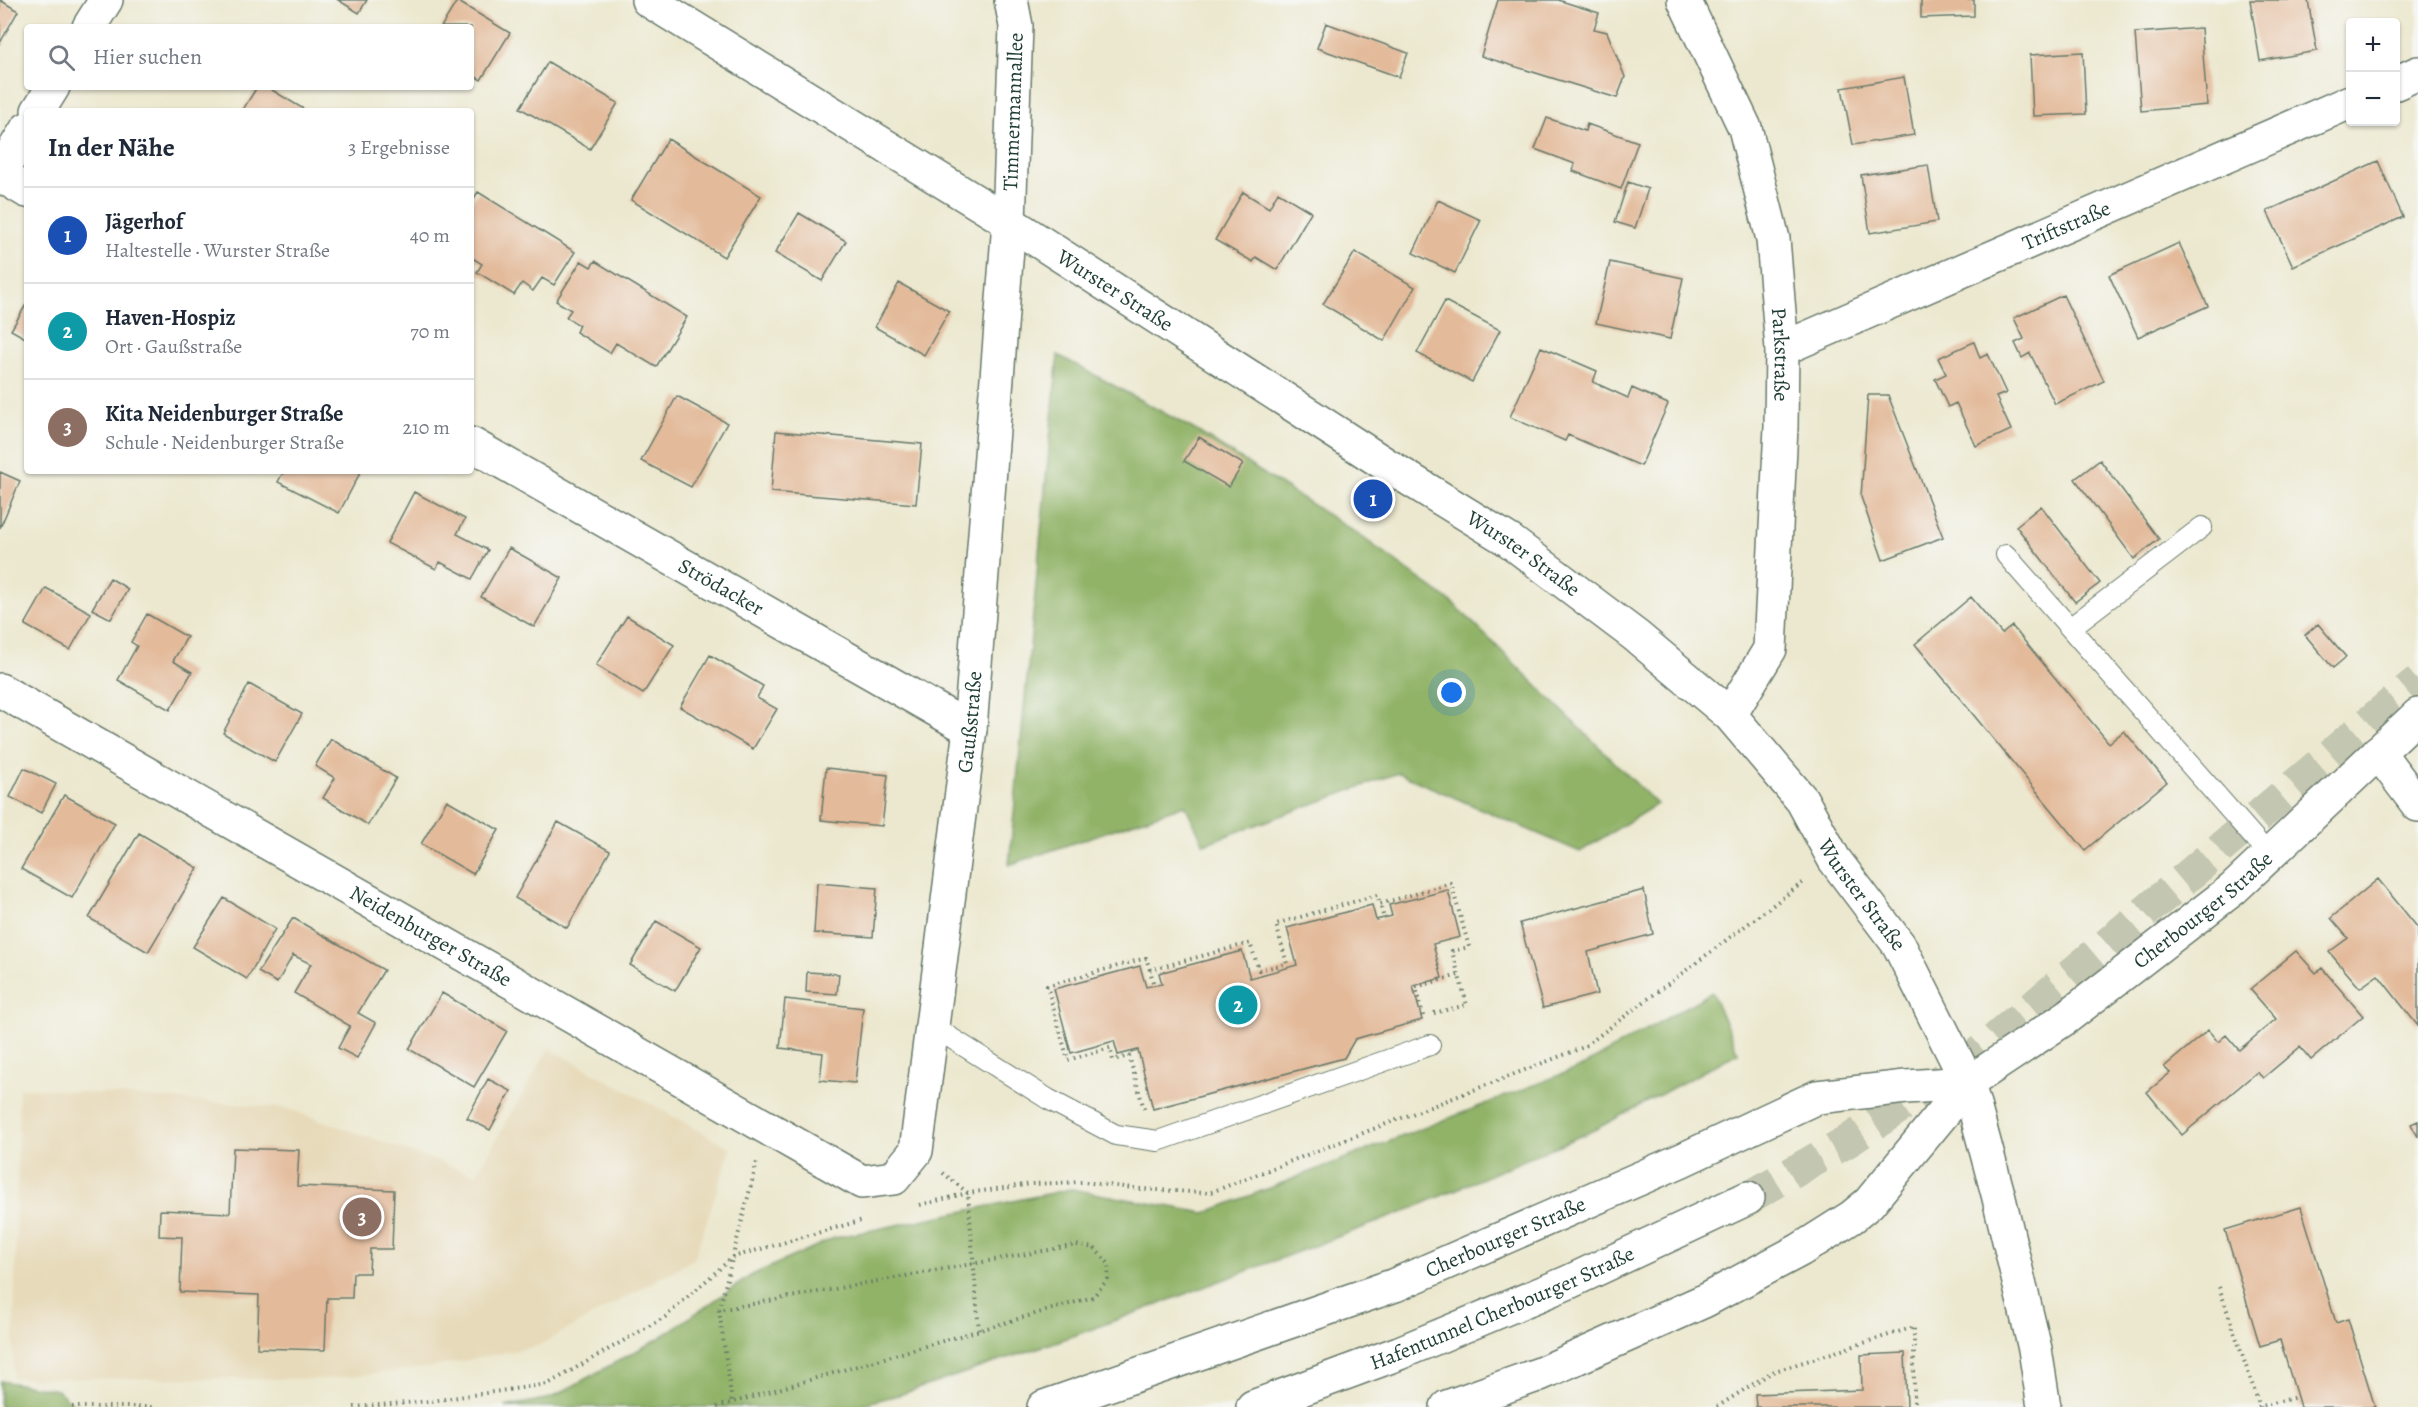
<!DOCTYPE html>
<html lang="de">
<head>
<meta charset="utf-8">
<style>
  body { margin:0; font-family:Alegreya,serif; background:#f6f6f7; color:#1f2937 }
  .controls { position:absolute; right:18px; top:18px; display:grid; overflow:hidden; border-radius:6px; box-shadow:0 2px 4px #0004 }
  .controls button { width:54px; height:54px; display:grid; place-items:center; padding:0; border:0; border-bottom:2px solid #e0e1e3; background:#fff; color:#1f2937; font:30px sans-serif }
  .you { position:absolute; left:1452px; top:693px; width:21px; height:21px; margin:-15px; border:4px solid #fff; border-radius:50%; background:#1a73e8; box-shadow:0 0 0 9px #1a73e833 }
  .badge { display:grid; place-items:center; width:39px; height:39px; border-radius:50%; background:#d1495b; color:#fff; font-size:20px; font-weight:700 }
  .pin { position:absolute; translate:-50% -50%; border:3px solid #fff; box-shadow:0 2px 6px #0006 }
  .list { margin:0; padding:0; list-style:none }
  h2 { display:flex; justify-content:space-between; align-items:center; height:78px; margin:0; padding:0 24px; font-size:26px }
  h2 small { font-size:20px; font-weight:400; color:#747a83 }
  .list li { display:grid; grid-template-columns:39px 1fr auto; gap:18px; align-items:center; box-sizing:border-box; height:96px; padding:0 24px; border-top:2px solid #e0e1e3 }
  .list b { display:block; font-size:22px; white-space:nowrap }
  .list p { margin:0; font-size:20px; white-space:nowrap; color:#747a83 }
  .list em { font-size:20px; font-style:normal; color:#747a83 }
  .icon { flex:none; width:33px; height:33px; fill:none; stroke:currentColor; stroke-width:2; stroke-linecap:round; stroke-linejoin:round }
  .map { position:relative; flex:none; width:2418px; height:1407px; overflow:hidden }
  .search { position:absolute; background:#fff; box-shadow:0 2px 4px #0004; left:24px; top:24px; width:450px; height:66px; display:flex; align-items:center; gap:15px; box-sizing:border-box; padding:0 21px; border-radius:6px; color:#747a83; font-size:22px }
  .panel { position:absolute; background:#fff; box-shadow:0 2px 4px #0004; left:24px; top:108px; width:450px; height:366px; border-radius:6px }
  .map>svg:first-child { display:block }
  .built { fill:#e7daba }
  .forest { fill:#91b368; stroke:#58784e; stroke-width:1.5 }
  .building { fill:#e3ba9a }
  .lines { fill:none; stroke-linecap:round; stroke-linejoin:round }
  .primary-tunnel { stroke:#c3c6b0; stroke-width:33; stroke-dasharray:33 16; stroke-linecap:butt }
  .lane-casing { stroke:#67796a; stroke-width:22 }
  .street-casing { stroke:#67796a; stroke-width:36 }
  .secondary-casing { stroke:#67796a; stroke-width:36 }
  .primary-casing { stroke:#67796a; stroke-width:36 }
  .path { stroke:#67796a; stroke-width:4; stroke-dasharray:1.5 4.5; stroke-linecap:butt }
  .lane { stroke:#fff; stroke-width:20 }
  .street { stroke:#fff; stroke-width:33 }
  .secondary { stroke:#fff; stroke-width:33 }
  .primary { stroke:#fff; stroke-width:33 }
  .labels { text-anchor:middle; stroke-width:4.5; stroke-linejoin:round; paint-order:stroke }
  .street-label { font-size:21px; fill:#1f3d34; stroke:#f6f6f2 }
</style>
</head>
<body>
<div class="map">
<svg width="2418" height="1407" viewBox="0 0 2418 1407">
  <rect width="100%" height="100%" fill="#f6f6f2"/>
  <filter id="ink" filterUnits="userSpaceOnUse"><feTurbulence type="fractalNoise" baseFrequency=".0167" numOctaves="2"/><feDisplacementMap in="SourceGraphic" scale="12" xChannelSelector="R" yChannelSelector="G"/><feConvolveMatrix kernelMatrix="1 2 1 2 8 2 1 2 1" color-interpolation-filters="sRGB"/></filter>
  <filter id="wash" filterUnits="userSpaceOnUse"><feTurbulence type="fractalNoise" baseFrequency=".008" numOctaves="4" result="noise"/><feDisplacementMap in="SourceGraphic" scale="24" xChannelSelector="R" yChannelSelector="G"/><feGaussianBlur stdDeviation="1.35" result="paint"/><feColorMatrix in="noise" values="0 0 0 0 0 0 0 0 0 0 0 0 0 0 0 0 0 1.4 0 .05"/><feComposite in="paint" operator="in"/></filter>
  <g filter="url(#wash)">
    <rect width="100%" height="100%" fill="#ece8cf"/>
    <path class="built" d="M549,1048L731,1148L694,1259L538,1346L433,1367L324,1379L13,1378L19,1087L286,1108L476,1175Z"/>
    <path class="forest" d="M1058,355L1195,430L1358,534L1454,604L1657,804L1580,852L1398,773L1204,844L1185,805L1009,865Z
      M1712,992L1738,1053L1594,1130L1399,1214L1076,1335L902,1394L851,1407H505L551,1398L658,1339L752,1275L834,1238L1071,1189L1205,1213L1583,1066Z
      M0,1381L57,1390L77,1407H0Z"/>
    <g id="blocks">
      <path class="building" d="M0,0L18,11L0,43Z
        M338,0H367L359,13Z
        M1498,0H1558L1599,13L1594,29L1607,32L1625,77L1617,98L1481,56Z
        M1921,0H1974V16L1921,18Z
        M2250,0H2308L2317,51L2260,61Z
        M457,1L510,33L481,80L471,74V27H441Z
        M1326,23L1408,53L1399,77L1317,48Z
        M2201,28L2207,105L2141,111L2135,33Z
        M2083,52L2086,114L2033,116L2030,55Z
        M548,62L618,103L590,149L520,108Z
        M1904,77L1914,135L1853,145L1842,88Z
        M257,87H267L307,111H242Z
        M1547,118L1585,131L1587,124L1638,142L1621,189L1573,171L1575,164L1535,149Z
        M668,139L761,196L724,257L631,200Z
        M2378,161L2403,217L2293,266L2267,211Z
        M1928,165L1937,222L1870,233L1861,175Z
        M1628,182L1648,189L1635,228L1615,222Z
        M478,192L575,252L554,285L542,278L533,291L522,283L514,295L477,272L482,264L471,257V203Z
        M1243,192L1269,208L1278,192L1311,212L1277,270L1256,257L1253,262L1215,240Z
        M1438,200L1481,220L1455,273L1413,253Z
        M799,213L846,241L822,281L775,253Z
        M2179,243L2208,306L2138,337L2109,275Z
        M1355,252L1415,287L1384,341L1323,304Z
        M581,261L591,267L595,261L687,317L656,367L616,343L610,353L576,332L579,325L566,317L571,310L556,301Z
        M1610,262L1683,278L1670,339L1596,323Z
        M899,283L949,311L924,355L875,327Z
        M2063,295L2104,381L2055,404L2030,353L2022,358L2015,343L2024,339L2014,318Z
        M1445,301L1500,330L1472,382L1417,353Z
        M27,303V339L11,330Z
        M1974,342L1980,358L1988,354L2006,393L1996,397L2011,430L1976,446L1956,403L1948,407L1935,379L1946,374L1938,358Z
        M1541,347L1597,371L1593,382L1628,398L1632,388L1668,404L1641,466L1568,435L1565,441L1510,417Z
        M1868,395H1888L1943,537L1883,560L1861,497Z
        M677,396L727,423L691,487L641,461Z
        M776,431L922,444L916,504L771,492Z
        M1199,437L1243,464L1229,487L1184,461Z
        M2100,460L2159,539L2134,559L2075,479Z
        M284,471H361L339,513L278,482Z
        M0,472L20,481L0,528Z
        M414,492L465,519L457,534L488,550L472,579L440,562L436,569L387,543Z
        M2041,506L2100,583L2075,602L2016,526Z
        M509,548L562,578L534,627L481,597Z
        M110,578L128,589L111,619L92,609Z
        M46,588L91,613L70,650L25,625Z
        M1971,597L2002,634L2012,626L2109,743L2124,731L2167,782L2085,850L1915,644Z
        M147,614L187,637L173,661L192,672L170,710L118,680L137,646L131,642Z
        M627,616L674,645L643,694L596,665Z
        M2318,624L2346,657L2333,668L2305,635Z
        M710,655L763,686L757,698L777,709L753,749L680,707Z
        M249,684L302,714L275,762L223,733Z
        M331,739L396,778L368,825L323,798L335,778L315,766Z
        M24,768L56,784L41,813L10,797Z
        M826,768L888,775L882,826L821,820Z
        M64,795L115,823L72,898L21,869Z
        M447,800L499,830L473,874L421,844Z
        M558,822L610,851L567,928L515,898Z
        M139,833L198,868L148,952L89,918Z
        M2378,879L2418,928V1026L2378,975L2360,988L2329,952L2348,938L2331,918Z
        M817,883L877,888L873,937L814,933Z
        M1448,890L1460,937L1433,944L1442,978L1413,986L1422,1020L1355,1039L1344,1058L1153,1109L1138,1050L1118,1055L1114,1041L1071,1053L1054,989L1140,966L1146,987L1162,984L1159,973L1242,951L1250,978L1297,965L1287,928L1372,905L1376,920L1392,916L1389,905Z
        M1644,890L1653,934L1588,952L1597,994L1543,1008L1520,923Z
        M224,898L275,929L247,979L193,947Z
        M293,918L384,970L358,1013L376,1023L357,1058L338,1048L350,1026L294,993L311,964L293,955L277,983L258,972Z
        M656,921L701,947L675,991L630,965Z
        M2296,951L2316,973L2322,968L2363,1016L2311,1060L2300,1047L2263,1078L2257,1072L2182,1135L2147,1092L2170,1073L2164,1067L2208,1030L2218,1042L2226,1035L2239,1050L2276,1019L2250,989Z
        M807,972L839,974L837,994L806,992Z
        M442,993L507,1031L474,1087L409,1049Z
        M785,999L863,1008L855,1083L820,1080L823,1053L780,1048Z
        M488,1079L511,1091L490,1130L467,1118Z
        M2418,1121V1137L2411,1124Z
        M233,1148L299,1150L297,1186L394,1190L392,1249H370L369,1273H353L352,1298H327L325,1350L257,1348L259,1295L180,1292L182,1237L159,1236L160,1210L230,1213Z
        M2301,1207L2336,1323L2348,1319L2375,1407H2300L2280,1340L2260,1346L2225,1230Z
        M1905,1353L1907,1407H1756L1755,1394L1862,1390L1861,1355Z"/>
    </g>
  </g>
  <g filter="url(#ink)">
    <use href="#blocks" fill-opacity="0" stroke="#67796a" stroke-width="1.5"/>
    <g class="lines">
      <path class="primary-tunnel" d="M1748,1198L1848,1141L1968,1062L2418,681"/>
      <defs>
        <path id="lane" d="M2006,555L2070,628L2202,527
          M2070,628L2270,856
          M932,1026L1048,1099L1116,1135L1158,1141L1430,1045"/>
        <g id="street">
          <path d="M89,27L106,0"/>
          <path d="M2396,83L2418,73"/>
          <path d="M38,111L53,87"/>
          <path d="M0,173L27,129"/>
          <path d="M0,175L27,191"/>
          <path id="s1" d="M1782,349L2350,102"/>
          <path id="s2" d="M471,444L970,729"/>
          <path id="s3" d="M0,690L862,1182L894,1178L916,1151L970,729L1009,222L1016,26L1011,0"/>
          <path d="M2378,752L2418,805"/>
        </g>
        <g id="secondary">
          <path id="s4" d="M648,0L1009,222L1385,464L1510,541L1636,636L1730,715L1802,800L1834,859L1899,945L1968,1083L1998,1194L2035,1349L2044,1407"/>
          <path id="s5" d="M1684,0L1745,128L1773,239L1782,349L1781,427L1770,649L1730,715"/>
        </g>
        <g id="primary">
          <path id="s6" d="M1044,1407L1395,1285L1682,1160L1817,1097L1906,1087L1968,1083"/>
          <path id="s7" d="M1253,1407L1399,1353L1569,1282L1748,1198"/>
          <path id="s8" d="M1447,1407L1540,1374L1704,1301L1800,1250L1852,1217L1869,1203L1968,1083L2067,1017L2233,889L2418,715"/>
        </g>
      </defs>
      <use href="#lane" class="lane-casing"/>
      <use href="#street" class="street-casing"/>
      <use href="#secondary" class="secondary-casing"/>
      <use href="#primary" class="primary-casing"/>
      <path class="path" d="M1383,915L1380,904L1451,883L1469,947L1452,951L1467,1005L1430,1014
        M1153,982L1150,970L1250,943L1259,970L1287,964L1276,924L1377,895L1380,904
        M1423,1016L1416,987L1459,975
        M1144,1109L1129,1056L1113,1060L1110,1048L1068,1060L1047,986L1146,958L1150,970
        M943,1173L968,1193L979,1331
        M920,1205L968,1193L1032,1184L1083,1182L1141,1189L1209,1193L1584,1047L1805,881
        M2219,1287L2260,1407
        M719,1310L732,1402
        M72,1407H154
        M354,1407L431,1401L548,1384L665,1317L733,1257L863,1220
        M717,1407L1093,1297L1108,1279L1109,1264L1094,1248L1076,1245L719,1310L757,1162
        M1717,1407L1772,1372L1914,1327V1407
        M2257,1407L2297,1397"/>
      <use href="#lane" class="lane"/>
      <use href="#street" class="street"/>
      <use href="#secondary" class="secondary"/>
      <use href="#primary" class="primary"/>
    </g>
  </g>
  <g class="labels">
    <g class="street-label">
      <text dy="7" stroke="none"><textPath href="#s3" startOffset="2104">Timmermannallee</textPath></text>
      <text dy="7" stroke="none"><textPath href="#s1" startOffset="310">Triftstraße</textPath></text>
      <text dy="7" stroke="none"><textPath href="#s4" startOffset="550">Wurster Straße</textPath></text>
      <text dy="7" stroke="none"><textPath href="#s5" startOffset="372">Parkstraße</textPath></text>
      <text dy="7" stroke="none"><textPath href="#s4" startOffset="1036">Wurster Straße</textPath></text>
      <text dy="7" stroke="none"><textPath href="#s2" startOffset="288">Strödacker</textPath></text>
      <text dy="7" stroke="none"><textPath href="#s3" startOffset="1492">Gaußstraße</textPath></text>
      <text dy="7" stroke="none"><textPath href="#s4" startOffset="1522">Wurster Straße</textPath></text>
      <text dy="7" stroke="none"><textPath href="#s8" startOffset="918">Cherbourger Straße</textPath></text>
      <text dy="7" stroke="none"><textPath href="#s3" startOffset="496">Neidenburger Straße</textPath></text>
      <text dy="7" stroke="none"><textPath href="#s6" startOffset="492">Cherbourger Straße</textPath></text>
      <text dy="7" stroke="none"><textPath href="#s7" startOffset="268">Hafentunnel Cherbourger Straße</textPath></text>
    </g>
  </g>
</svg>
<div class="controls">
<button>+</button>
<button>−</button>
</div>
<div class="you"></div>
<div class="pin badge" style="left:1373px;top:499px;background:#1a4fb4">1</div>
<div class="pin badge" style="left:1238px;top:1005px;background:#0f9aa8">2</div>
<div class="pin badge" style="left:362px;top:1217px;background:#8d6e63">3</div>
<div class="search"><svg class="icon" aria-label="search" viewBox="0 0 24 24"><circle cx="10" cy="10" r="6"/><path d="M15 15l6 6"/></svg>Hier suchen</div>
<section class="panel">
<h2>In der Nähe<small>3 Ergebnisse</small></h2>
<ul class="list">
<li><span class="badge" style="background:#1a4fb4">1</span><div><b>Jägerhof</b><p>Haltestelle · Wurster Straße</p></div><em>40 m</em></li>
<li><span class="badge" style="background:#0f9aa8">2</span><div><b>Haven-Hospiz</b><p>Ort · Gaußstraße</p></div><em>70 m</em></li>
<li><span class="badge" style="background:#8d6e63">3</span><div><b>Kita Neidenburger Straße</b><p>Schule · Neidenburger Straße</p></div><em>210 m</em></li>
</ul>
</section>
</div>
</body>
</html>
